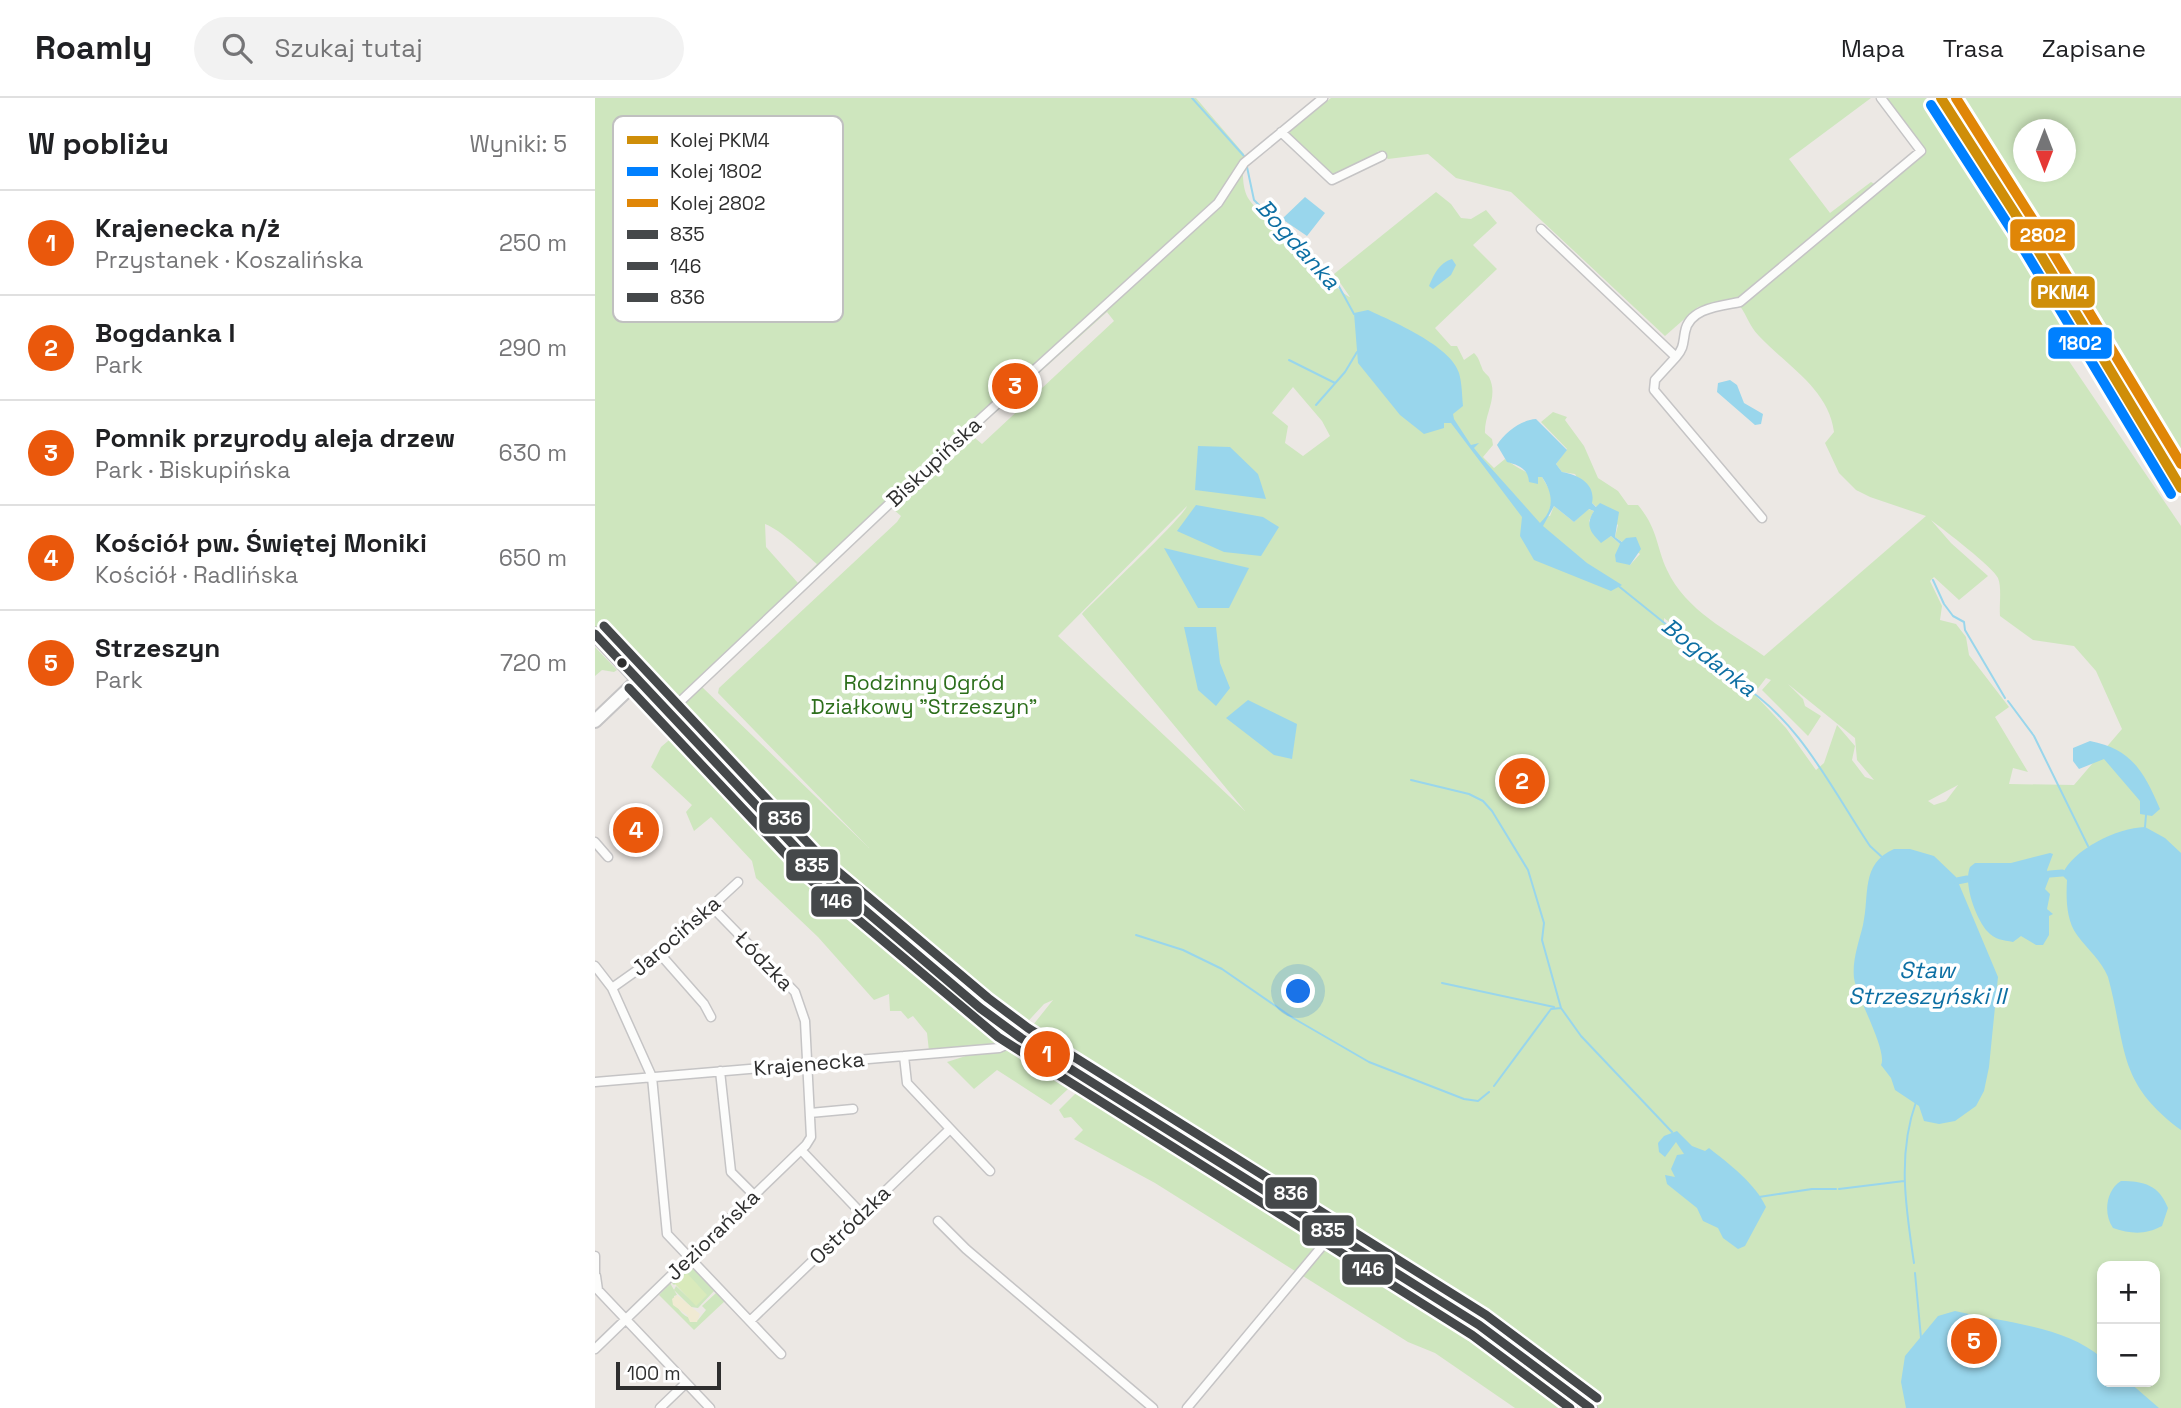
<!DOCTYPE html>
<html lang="pl">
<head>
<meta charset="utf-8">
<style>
  body { margin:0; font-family:"Space Grotesk",sans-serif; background:#f2f2f2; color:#202124 }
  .controls { position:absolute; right:21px; bottom:21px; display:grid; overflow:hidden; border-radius:14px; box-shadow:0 4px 10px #0003 }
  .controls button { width:63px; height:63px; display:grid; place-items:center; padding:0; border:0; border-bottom:2px solid #e0e0e0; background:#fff; color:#202124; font:35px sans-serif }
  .compass { position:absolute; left:1418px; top:21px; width:63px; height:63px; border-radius:50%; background:#fff; box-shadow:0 4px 10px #0003; rotate:180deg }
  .scale { position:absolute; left:21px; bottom:18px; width:105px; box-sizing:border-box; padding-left:7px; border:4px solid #2e2e2e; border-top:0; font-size:19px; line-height:24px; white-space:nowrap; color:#2e2e2e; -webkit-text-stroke:5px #fff; paint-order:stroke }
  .you { position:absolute; left:704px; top:894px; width:24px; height:24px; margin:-18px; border:5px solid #fff; border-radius:50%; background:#1a73e8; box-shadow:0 0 0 10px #1a73e833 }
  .badge { display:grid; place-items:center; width:46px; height:46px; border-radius:50%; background:#ea580c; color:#fff; font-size:23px; font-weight:700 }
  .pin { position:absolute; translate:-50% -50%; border:4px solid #fff; box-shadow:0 2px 7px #0006 }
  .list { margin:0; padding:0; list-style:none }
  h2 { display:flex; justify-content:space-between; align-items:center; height:91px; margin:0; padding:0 28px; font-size:30px }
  h2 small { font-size:23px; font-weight:400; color:#757577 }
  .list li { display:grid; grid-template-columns:46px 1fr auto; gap:21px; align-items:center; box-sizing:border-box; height:105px; padding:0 28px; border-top:2px solid #e0e0e0 }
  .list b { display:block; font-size:26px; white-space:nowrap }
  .list p { margin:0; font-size:23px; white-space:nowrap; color:#757577 }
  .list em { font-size:23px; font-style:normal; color:#757577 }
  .icon { flex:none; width:38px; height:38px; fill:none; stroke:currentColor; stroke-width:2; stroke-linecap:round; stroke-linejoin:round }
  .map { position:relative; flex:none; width:1586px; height:1310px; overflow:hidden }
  header { display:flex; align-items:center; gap:42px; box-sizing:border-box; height:98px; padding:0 35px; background:#fff; border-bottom:2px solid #e0e0e0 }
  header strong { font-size:33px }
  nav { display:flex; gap:38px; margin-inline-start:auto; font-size:24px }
  .search { width:490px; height:63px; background:#f2f2f2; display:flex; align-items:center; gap:18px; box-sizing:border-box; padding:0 24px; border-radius:38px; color:#757577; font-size:26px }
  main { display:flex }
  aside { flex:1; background:#fff }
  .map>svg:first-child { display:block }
  .green { fill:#cee6be; fill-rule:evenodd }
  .sand { fill:#f0ead3 }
  .pitch { fill:#d9eabb }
  .water { fill:#99d6ec }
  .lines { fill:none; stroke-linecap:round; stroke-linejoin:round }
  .stream { stroke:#99d6ec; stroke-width:2 }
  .canal { stroke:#99d6ec; stroke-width:7 }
  .street-casing { stroke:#c5c4c5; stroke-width:11 }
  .secondary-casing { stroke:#c5c4c5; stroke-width:16 }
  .street { stroke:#fcfcfb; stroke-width:8 }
  .secondary { stroke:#fcfcfb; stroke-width:12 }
  .bus-1-casing { stroke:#fff; stroke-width:14 }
  .bus-2-casing { stroke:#fff; stroke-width:14 }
  .bus-3-casing { stroke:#fff; stroke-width:14 }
  .bus-1 { stroke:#45484a; stroke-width:9 }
  .bus-2 { stroke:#45484a; stroke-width:9 }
  .bus-3 { stroke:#45484a; stroke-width:9 }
  .rail-1-casing { stroke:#fff; stroke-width:16 }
  .rail-2-casing { stroke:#fff; stroke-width:16 }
  .rail-3-casing { stroke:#fff; stroke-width:16 }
  .rail-1 { stroke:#cf8e09; stroke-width:10 }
  .rail-2 { stroke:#0080ff; stroke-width:10 }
  .rail-3 { stroke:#e08607; stroke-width:10 }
  .bus-dot { fill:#2e2e2e; stroke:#fff; stroke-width:2.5 }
  .labels { text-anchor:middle; stroke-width:7; stroke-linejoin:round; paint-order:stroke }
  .street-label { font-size:21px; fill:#2e2e2e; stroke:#fff }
  .park-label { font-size:21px; fill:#2c6e1b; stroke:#fff }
  .water-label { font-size:23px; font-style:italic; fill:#0d6fa3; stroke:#fff }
  .key { fill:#fff; stroke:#c0c0c0; stroke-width:2 }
  .key-label { font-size:19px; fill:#2e2e2e }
  .line-badge { stroke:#fff; stroke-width:2.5 }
  .badge-label { font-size:19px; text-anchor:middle; font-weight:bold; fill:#fff }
</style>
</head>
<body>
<header>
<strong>Roamly</strong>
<div class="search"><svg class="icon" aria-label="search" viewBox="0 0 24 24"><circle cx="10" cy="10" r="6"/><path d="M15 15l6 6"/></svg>Szukaj tutaj</div>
<nav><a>Mapa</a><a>Trasa</a><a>Zapisane</a></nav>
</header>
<main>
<aside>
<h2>W pobliżu<small>Wyniki: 5</small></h2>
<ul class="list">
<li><span class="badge">1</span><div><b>Krajenecka n/ż</b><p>Przystanek · Koszalińska</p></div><em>250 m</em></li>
<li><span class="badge">2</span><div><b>Bogdanka I</b><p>Park</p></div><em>290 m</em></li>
<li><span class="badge">3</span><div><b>Pomnik przyrody aleja drzew</b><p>Park · Biskupińska</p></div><em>630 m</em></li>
<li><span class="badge">4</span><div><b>Kościół pw. Świętej Moniki</b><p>Kościół · Radlińska</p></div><em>650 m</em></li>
<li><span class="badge">5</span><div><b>Strzeszyn</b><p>Park</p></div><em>720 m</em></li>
</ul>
</aside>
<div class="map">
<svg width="1586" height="1310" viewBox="0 0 1586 1310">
  <rect width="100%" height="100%" fill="#ece8e4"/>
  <path class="green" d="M0,0H601L649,56C648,70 646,87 653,100C661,113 743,195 755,199L739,176L841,94L856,106L866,120L876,121L891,112L902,125L878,147L902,171L840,230L856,248H862L869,262L879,255C884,260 884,263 887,270C888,274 892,276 894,279C904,299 889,316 890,335L897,341L898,347L888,359L899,370L910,361C918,367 937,379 947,379L958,398L953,418H955L959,408L979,424L993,411L999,413L994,423L1006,444L1016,438L1026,447L1035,467L1045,456L1020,439L1023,427L997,405L980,376L967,374L961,366L972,351L946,324L958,314L972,319L970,322L989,348L1003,380L1023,393L1033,407H1043C1063,431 1061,448 1072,472C1091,513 1134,533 1169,558L1331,418L1275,399L1261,392L1244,375L1230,345L1239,334C1234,291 1191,267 1164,238C1153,227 1151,213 1140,202L1103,209L1070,238L916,94L861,80L833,56L793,61L783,53L781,58L739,80L695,39V33L736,0H1276L1194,61L1235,115L1276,84L1287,90L1330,54L1291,0H1341L1481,219L1459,241L1586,428V1310H1002L900,1230L435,940L439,936L434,932L458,902L449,906L425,932L211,755L79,614L83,611L77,604L0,532ZM512,214L519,223L387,346L380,340L298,411L306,418L302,424L124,590L123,595L274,750L107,589L343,366ZM698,289L727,323L735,338L708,358L690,345L693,328L677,315ZM592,408C588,420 503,499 487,516L650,713L463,538ZM1336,422C1349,432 1398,469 1403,480C1407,490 1404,507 1405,518L1438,542L1479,548L1501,573L1527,631L1479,687L1414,686L1418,670L1433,674L1400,619L1414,609L1374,557L1371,539L1361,526L1345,522L1347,508L1335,483L1339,479L1364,502L1393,478L1356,445ZM170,426C186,432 208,454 222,466L203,485L171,449ZM1069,520L1142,577L1069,525ZM1171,580L1176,582L1167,592L1213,638L1226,618L1210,608L1208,601L1193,586L1260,640L1262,662L1279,682L1270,679L1257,662L1260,648L1242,627L1229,665L1221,672L1191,630L1147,583L1161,593ZM1363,687L1351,703L1339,707L1333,703ZM1507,1168H1560V1284H1507Z
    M1363,0H1586V366L1385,31ZM1428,32H1470V74H1428Z
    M0,549L22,572L19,574L7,572L0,578Z
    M80,637L129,688L154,707L414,935V944L334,953L332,935L318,918L313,921L306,913H295L294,896L279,902L223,839L161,780L157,763L116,719L99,733L91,714L97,707L56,669L66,649Z
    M429,949L471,975L475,985L473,991L456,1007L402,972L379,991L352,964L377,956Z
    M493,990L874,1231L982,1310H920L840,1255L813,1244L560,1085L479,1041L488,1032L476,1019L469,1020L464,1012L482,994Z
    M91,1168H97L119,1193L103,1210L96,1209L79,1192L81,1188L101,1207L92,1176L79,1187L76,1184Z
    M75,1185L82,1197L79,1198C81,1212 90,1221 103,1222L111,1212L107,1208L121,1195L131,1202L99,1232L64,1197Z"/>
  <path class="sand" d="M82,1197L105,1216L102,1224H95L92,1217L78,1207L77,1201Z"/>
  <path class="pitch" d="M92,1175L112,1197L101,1208L80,1186Z"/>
  <path class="water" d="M710,99L730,115L712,138L687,121Z
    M857,161L861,167L856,177L838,191L834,188C839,176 844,165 857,161Z
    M773,212C797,223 856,248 864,275C867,285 867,298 868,308L858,316L859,321L876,347L884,345L879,350L887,360L945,425C960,411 958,395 947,379H943V386L934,384C933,370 923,367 912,364L902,347C910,334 926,322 941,321L972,352L961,366L967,374C984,377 1001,386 997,405L1001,409L1005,405L1024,414L1020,439L1027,444L1031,440L1041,439L1046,451L1035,467L1021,464L1020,457L1025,446L1016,438L1006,445C995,434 990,427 999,413L994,411L979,424L959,408L948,428L992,465L1027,487L1016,493L939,462L925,438L927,419L856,325H849V330L829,336L805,317L763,265L759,215Z
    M1135,282L1142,287L1149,305L1168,316L1166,326L1160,327L1122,294L1123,285Z
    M603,348L635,349L663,376L671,401L600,392Z
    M601,407L668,419L684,429L666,458L629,454L582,433Z
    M569,450L654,470L634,510H603Z
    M589,529H621L625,565L635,590L621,608L603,592Z
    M653,602L702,626L697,661L679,657L631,620Z
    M1495,643C1537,651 1549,674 1565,711L1557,718L1545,716V703L1509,661L1484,671L1478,663V650Z
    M1550,729L1570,740L1586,755V1032C1521,984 1532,949 1513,879C1506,862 1493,852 1482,837C1471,822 1471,800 1472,782L1467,777C1478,751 1522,730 1550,729Z
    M1299,751H1315L1339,758L1361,779L1403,879L1394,969L1389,993L1381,1008L1360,1023L1344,1026L1329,1023L1324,1008L1300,992L1296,980L1286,967C1293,953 1262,900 1259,880C1257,862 1264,844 1268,827C1275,797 1265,766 1299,751Z
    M1455,755L1458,756L1452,772L1455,778L1450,791L1455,796L1452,811L1458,816L1454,818V837L1448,847H1441L1426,838L1418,844C1408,842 1400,842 1392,833C1381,820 1368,786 1375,769L1380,765H1416Z
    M1082,1033L1097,1048L1110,1053L1114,1050C1133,1065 1161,1086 1171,1109L1150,1148L1143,1151L1128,1140L1123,1130L1108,1123L1102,1110L1072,1086L1070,1077L1080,1079L1076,1071L1082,1057L1089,1056L1081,1044L1070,1059L1064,1054L1063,1045L1069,1038Z
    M1526,1083C1549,1083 1564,1087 1573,1110L1567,1128C1550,1137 1536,1136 1518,1130C1508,1116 1511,1092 1526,1083Z
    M1360,1213C1407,1224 1470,1228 1507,1260V1284H1534L1564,1310H1311L1306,1284L1310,1258L1343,1218Z"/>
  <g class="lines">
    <path class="stream" d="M597,0L649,58
      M652,69L659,102L742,185L759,216
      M694,262L740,285
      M721,307L750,274L762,254
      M1338,482L1349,506L1358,518L1369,524L1370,532L1410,600
      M1021,486L1144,585C1205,623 1236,690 1275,748L1288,760
      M1413,603L1439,638L1493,748
      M816,682L874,696L888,703L897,713L933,772L949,825L947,842L966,910L986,938L1077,1034
      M1550,729L1551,717
      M541,837L588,852L627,871L698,920L774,964L869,1001L883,1003L894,994
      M847,885L959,909
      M899,988L956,911L966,910
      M1244,1091L1309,1083
      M1164,1099L1217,1091H1241
      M1319,1165C1311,1111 1302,1057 1321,1004
      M1320,1175L1326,1240"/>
    <path class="canal" d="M1455,776L1467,775
      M1362,783L1372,781"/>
    <defs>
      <path id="street" d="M686,34L737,82L787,58
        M946,131L1081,259C1089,250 1088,245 1090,234C1094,210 1125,208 1145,204L1326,53L1286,0
        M1081,259L1060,282L1059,292L1167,420
        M73,615L348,355L623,105L649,65L728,0
        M0,744L13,759
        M65,856L109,906L116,919
        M0,868L17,890L57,979L72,1136L186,1256
        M17,890L65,856L143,784
        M309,958L312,985L395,1073
        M125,973L136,1074L160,1098
        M0,984L404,950L426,940
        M215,1015L258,1011
        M206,1052L267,1116
        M343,1123L371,1151L558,1310
        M0,1158V1178
        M1,1178L3,1192L115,1310
        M155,1223L355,1031
        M0,1251L211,1047L216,1039L210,923L200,894L117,809
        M65,1310L91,1285
        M592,1310L738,1135"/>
      <path id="secondary" d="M0,536L220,770L385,910L426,940L884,1227L995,1310
        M0,623L43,582"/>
    </defs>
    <use href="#street" class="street-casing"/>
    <use href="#secondary" class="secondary-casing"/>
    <use href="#street" class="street"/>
    <use href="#secondary" class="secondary"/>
    <defs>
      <path id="bus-1" d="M0,536L220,770L385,910L426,940L884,1227L995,1310"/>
      <path id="bus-2" d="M34,590L211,778L403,939L877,1237L975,1310"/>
      <path id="bus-3" d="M9,528L228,761L393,900L433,930L891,1217L1002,1300"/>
    </defs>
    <use href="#bus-1" class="bus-1-casing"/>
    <use href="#bus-2" class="bus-2-casing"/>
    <use href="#bus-3" class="bus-3-casing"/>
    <use href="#bus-1" class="bus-1"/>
    <use href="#bus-2" class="bus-2"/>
    <use href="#bus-3" class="bus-3"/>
    <defs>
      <path id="rail-1" d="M1346,0L1435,139L1586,390"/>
      <path id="rail-2" d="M1336,7L1425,145L1576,396"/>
      <path id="rail-3" d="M1361,0L1445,133L1586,366"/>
    </defs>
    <use href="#rail-1" class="rail-1-casing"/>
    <use href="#rail-2" class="rail-2-casing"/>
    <use href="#rail-3" class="rail-3-casing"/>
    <use href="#rail-1" class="rail-1"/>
    <use href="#rail-2" class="rail-2"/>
    <use href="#rail-3" class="rail-3"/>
  </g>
  <circle class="bus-dot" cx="27" cy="565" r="6"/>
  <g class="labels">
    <g class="street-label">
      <text transform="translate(339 364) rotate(-43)" y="7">Biskupińska</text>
      <text transform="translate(81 838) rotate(-41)" y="7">Jarocińska</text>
      <text transform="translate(169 863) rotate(46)" y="7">Łódzka</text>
      <text transform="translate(214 966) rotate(-5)" y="7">Krajenecka</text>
      <text transform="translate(255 1127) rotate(-44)" y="7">Ostródzka</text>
      <text transform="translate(118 1137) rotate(-44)" y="7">Jeziorańska</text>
    </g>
    <g class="park-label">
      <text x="329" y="592">Rodzinny Ogród<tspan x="329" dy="24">Działkowy "Strzeszyn"</tspan></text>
    </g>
    <g class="water-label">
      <text transform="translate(703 146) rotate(48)" y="8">Bogdanka</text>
      <text transform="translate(1114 559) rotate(38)" y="8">Bogdanka</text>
      <text x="1332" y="880">Staw<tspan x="1332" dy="26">Strzeszyński II</tspan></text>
    </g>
  </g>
  <rect x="18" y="18" width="230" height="206" rx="10" class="key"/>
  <rect x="32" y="38" width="31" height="8" fill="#cf8e09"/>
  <rect x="32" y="69" width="31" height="9" fill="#0080ff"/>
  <rect x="32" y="101" width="31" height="8" fill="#e08607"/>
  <rect x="32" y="132" width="31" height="9" fill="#45484a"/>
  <rect x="32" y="164" width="31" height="8" fill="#45484a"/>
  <rect x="32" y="195" width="31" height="9" fill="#45484a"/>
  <g class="key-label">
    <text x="75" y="49">Kolej PKM4</text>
    <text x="75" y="80">Kolej 1802</text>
    <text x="75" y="112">Kolej 2802</text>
    <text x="75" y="143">835</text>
    <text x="75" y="175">146</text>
    <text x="75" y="206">836</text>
  </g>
  <g class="line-badge">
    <rect x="1414" y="120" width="67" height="34" rx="7" fill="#e08607"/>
    <rect x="1435" y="177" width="66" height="34" rx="7" fill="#cf8e09"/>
    <rect x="1452" y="228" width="66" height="34" rx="7" fill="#0080ff"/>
    <rect x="163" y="703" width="53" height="34" rx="7" fill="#45484a"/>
    <rect x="190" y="750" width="54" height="34" rx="7" fill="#45484a"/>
    <rect x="215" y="787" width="53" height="33" rx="7" fill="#45484a"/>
    <rect x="669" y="1078" width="54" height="34" rx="7" fill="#45484a"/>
    <rect x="706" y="1116" width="54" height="33" rx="7" fill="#45484a"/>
    <rect x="746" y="1155" width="53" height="33" rx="7" fill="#45484a"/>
  </g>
  <g class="badge-label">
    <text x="1448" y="144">2802</text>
    <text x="1468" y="201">PKM4</text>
    <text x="1485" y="252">1802</text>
    <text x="190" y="727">836</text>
    <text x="217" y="774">835</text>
    <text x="241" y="810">146</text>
    <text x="696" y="1102">836</text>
    <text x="733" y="1139">835</text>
    <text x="773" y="1178">146</text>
  </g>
</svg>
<div class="controls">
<button>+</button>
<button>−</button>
</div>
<svg class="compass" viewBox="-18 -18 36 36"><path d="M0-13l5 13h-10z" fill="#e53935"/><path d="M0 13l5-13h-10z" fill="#757577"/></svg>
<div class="scale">100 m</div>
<div class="you"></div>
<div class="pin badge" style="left:452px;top:956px">1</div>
<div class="pin badge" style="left:927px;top:683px">2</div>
<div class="pin badge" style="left:420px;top:288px">3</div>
<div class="pin badge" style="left:41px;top:732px">4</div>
<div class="pin badge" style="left:1379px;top:1243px">5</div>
</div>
</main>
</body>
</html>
